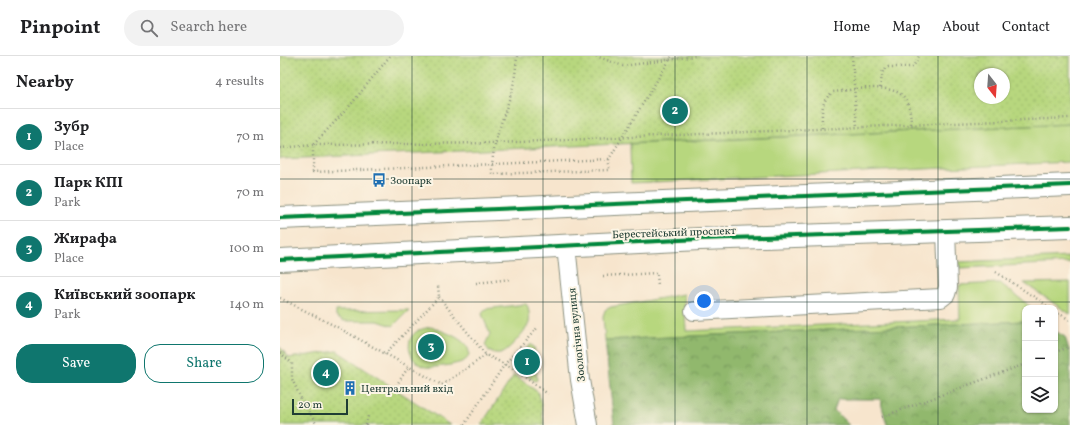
<!DOCTYPE html>
<html lang="en">
<head>
<meta charset="utf-8">
<style>
  body { margin:0; font-family:Vollkorn,serif; background:#f2f2f2; color:#202124 }
  .controls { position:absolute; right:12px; bottom:12px; display:grid; overflow:hidden; border-radius:8px; box-shadow:0 1px 3px #0004 }
  .controls button { width:36px; height:36px; display:grid; place-items:center; padding:0; border:0; border-bottom:1px solid #e0e0e0; background:#fff; color:#202124; font:20px sans-serif }
  .compass { position:absolute; left:694px; top:12px; width:36px; height:36px; border-radius:50%; background:#fff; box-shadow:0 1px 3px #0004; rotate:163deg }
  .scale { position:absolute; left:12px; bottom:10px; width:56px; box-sizing:border-box; padding-left:4px; border:2px solid #1f3d34; border-top:0; font-size:11px; line-height:14px; white-space:nowrap; color:#1f3d34; -webkit-text-stroke:3px #fcf5e5; paint-order:stroke }
  .you { position:absolute; left:424px; top:245px; width:14px; height:14px; margin:-10px; border:3px solid #fff; border-radius:50%; background:#1a73e8; box-shadow:0 0 0 6px #1a73e833 }
  .badge { display:grid; place-items:center; width:26px; height:26px; border-radius:50%; background:#0f766e; color:#fff; font-size:13px; font-weight:700 }
  .pin { position:absolute; translate:-50% -50%; border:2px solid #fff; box-shadow:0 1px 4px #0006 }
  .list { margin:0; padding:0; list-style:none }
  h2 { display:flex; justify-content:space-between; align-items:center; height:52px; margin:0; padding:0 16px; font-size:17px }
  h2 small { font-size:13px; font-weight:400; color:#757577 }
  .list li { display:grid; grid-template-columns:26px 1fr auto; gap:12px; align-items:center; box-sizing:border-box; height:56px; padding:0 16px; border-top:1px solid #e0e0e0 }
  .list b { display:block; font-size:15px; white-space:nowrap }
  .list p { margin:0; font-size:13px; white-space:nowrap; color:#757577 }
  .list em { font-size:13px; font-style:normal; color:#757577 }
  .actions { display:flex; gap:8px; padding:12px 16px }
  .actions a { flex:1; padding:9px 0; border:1px solid #0f766e; border-radius:16px; text-align:center; font-size:14px; color:#0f766e }
  .actions .main { background:#0f766e; color:#fff }
  .icon { flex:none; width:22px; height:22px; fill:none; stroke:currentColor; stroke-width:2; stroke-linecap:round; stroke-linejoin:round }
  .map { position:relative; flex:none; width:790px; height:369px; overflow:hidden }
  header { display:flex; align-items:center; gap:24px; box-sizing:border-box; height:56px; padding:0 20px; background:#fff; border-bottom:1px solid #e0e0e0 }
  header strong { font-size:19px }
  nav { display:flex; gap:22px; margin-inline-start:auto; font-size:14px }
  .search { width:280px; height:36px; background:#f2f2f2; display:flex; align-items:center; gap:10px; box-sizing:border-box; padding:0 14px; border-radius:22px; color:#757577; font-size:15px }
  main { display:flex }
  aside { flex:1; background:#fff }
  .map>svg:first-child { display:block }
  .grass { fill:#b7d77e; stroke:#6b8a59 }
  .forest { fill:url(#forest-crowns); stroke:#587a50 }
  .park { fill:url(#park-dots); stroke:#6b8a59; fill-rule:evenodd }
  .lines { fill:none; stroke-linecap:round; stroke-linejoin:round }
  .minor-casing { stroke:#8b9180; stroke-width:20 }
  .major-casing { stroke:#8b9180; stroke-width:24 }
  .path { stroke:#8b9180; stroke-width:2.5; stroke-dasharray:1 3; stroke-linecap:butt }
  .minor { stroke:#fff; stroke-width:18 }
  .major { stroke:#fff; stroke-width:22 }
  .cycleway-casing { stroke:#fcf5e5; stroke-width:6 }
  .cycleway { stroke:#00873e; stroke-width:4 }
  .grid { fill:none; stroke:#1f3d34; stroke-width:1; stroke-opacity:0.55 }
  .labels { text-anchor:middle; stroke-width:4; stroke-linejoin:round; paint-order:stroke }
  .poi-label { font-size:11px; fill:#1f3d34; stroke:#fcf5e5; text-anchor:start }
  .street-label { font-size:11px; fill:#1f3d34; stroke:#fcf5e5 }
</style>
</head>
<body>
<header>
<strong>Pinpoint</strong>
<div class="search"><svg class="icon" aria-label="search" viewBox="0 0 24 24"><circle cx="10" cy="10" r="6"/><path d="M15 15l6 6"/></svg>Search here</div>
<nav><a>Home</a><a>Map</a><a>About</a><a>Contact</a></nav>
</header>
<main>
<aside>
<h2>Nearby<small>4 results</small></h2>
<ul class="list">
<li><span class="badge">1</span><div><b>Зубр</b><p>Place</p></div><em>70 m</em></li>
<li><span class="badge">2</span><div><b>Парк КПІ</b><p>Park</p></div><em>70 m</em></li>
<li><span class="badge">3</span><div><b>Жирафа</b><p>Place</p></div><em>100 m</em></li>
<li><span class="badge">4</span><div><b>Київський зоопарк</b><p>Park</p></div><em>140 m</em></li>
</ul>
<div class="actions"><a class="main">Save</a><a>Share</a></div>
</aside>
<div class="map">
<svg width="790" height="369" viewBox="0 0 790 369">
  <defs>
    <pattern id="forest-crowns" width="20" height="18" patternUnits="userSpaceOnUse"><rect width="20" height="18" fill="#91b86d"/><path d="M2 6a3 3 0 1 1 6 0M12 15a3 3 0 1 1 6 0" fill="none" stroke="#76975a"/></pattern>
    <pattern id="park-dots" width="8" height="8" patternUnits="userSpaceOnUse"><rect width="8" height="8" fill="#b7d77e"/><path d="M2 2h.1M6 6h.1" fill="none" stroke="#9db96e" stroke-width="1.8" stroke-linecap="round"/></pattern>
  </defs>
  <rect width="100%" height="100%" fill="#fcf5e5"/>
  <filter id="ink" filterUnits="userSpaceOnUse"><feTurbulence type="fractalNoise" baseFrequency=".025" numOctaves="2"/><feDisplacementMap in="SourceGraphic" scale="8" xChannelSelector="R" yChannelSelector="G"/><feConvolveMatrix kernelMatrix="1 2 1 2 8 2 1 2 1" color-interpolation-filters="sRGB"/></filter>
  <filter id="wash" filterUnits="userSpaceOnUse"><feTurbulence type="fractalNoise" baseFrequency=".012" numOctaves="4" result="noise"/><feDisplacementMap in="SourceGraphic" scale="16" xChannelSelector="R" yChannelSelector="G"/><feGaussianBlur stdDeviation="0.9" result="paint"/><feColorMatrix in="noise" values="0 0 0 0 0 0 0 0 0 0 0 0 0 0 0 0 0 1.4 0 .05"/><feComposite in="paint" operator="in"/></filter>
  <g filter="url(#wash)">
    <rect width="100%" height="100%" fill="#f7e5cd"/>
    <path class="grass" d="M790,68V106L351,127L350,88Z
      M790,201V207L679,212L678,206Z
      M790,226V258L744,227Z
      M720,227L752,252H745V265L325,284L323,261L325,254L331,251L404,238L406,275L680,263L679,229Z
      M246,248L248,251C249,255 250,262 249,267C247,273 229,294 223,296C219,298 215,297 210,296L205,289L210,278L202,258L205,253Z
      M129,254L113,270L98,265H64L56,260V255Z
      M151,271C162,275 189,283 189,297C189,306 178,307 170,309C163,310 153,312 146,311C130,308 123,286 136,276C140,273 146,272 151,271Z
      M251,288L254,291L257,324L255,325L234,311V307Z"/>
    <path class="forest" d="M745,265V354H775V275L785,281L790,297V369H607L600,343H558L554,354L569,369H334L325,284Z"/>
    <path class="park" d="M0,0H790V68L0,103ZM700,18H724V42H700Z
      M0,291L9,302L57,295L170,369H0Z
      M234,319L259,337L264,369H201Z"/>
  </g>
  <g filter="url(#ink)">
    <g class="lines">
      <defs>
        <path id="minor" d="M286,189L300,324L308,369
          M414,255L661,242L666,238L668,231L666,175"/>
        <path id="major" d="M0,162L790,129
          M0,204L420,183L790,171"/>
      </defs>
      <use href="#minor" class="minor-casing"/>
      <use href="#major" class="major-casing"/>
      <path class="path" d="M110,0L68,52L33,89V116L329,103
        M237,0C236,11 235,23 232,34C224,62 211,88 212,118L329,114V103L392,0
        M316,0L343,10L416,0
        M572,0L577,71
        M600,32L603,14L608,11H633L639,0
        M542,72C542,57 540,45 553,36C572,34 610,26 624,41C630,49 631,60 631,69
        M0,92L33,89L215,87L790,62
        M716,216L771,252
        M323,220L377,217L378,230
        M196,227L231,223
        M159,241L206,299L232,312L268,338
        M0,242L59,272L162,329L206,299
        M775,255L790,264
        M775,296L790,291
        M0,297L12,307V323L22,345L37,369
        M105,298L159,241L158,229
        M114,333L129,310
        M602,361L745,308
        M86,369L88,360
        M184,369L225,308L258,271"/>
      <use href="#minor" class="minor"/>
      <use href="#major" class="major"/>
      <defs>
        <path id="cycleway" d="M0,162L790,129
          M0,204L420,183L790,171"/>
      </defs>
      <use href="#cycleway" class="cycleway-casing"/>
      <use href="#cycleway" class="cycleway"/>
    </g>
  </g>
  <path class="grid" d="M132,0V369M263,0V369M395,0V369M527,0V369M658,0V369M0,123H790M0,246H790"/>
  <defs>
    <symbol id="bus-bare" viewBox="-9 -9 18 18"><path d="M-5-6H5V4H4V6H2V4H-2V6H-4V4H-5ZM-3.5-4V0h7V-4ZM-3.5 1.2v1.5H-2V1.2ZM2 1.2v1.5H3.5V1.2Z" fill="#1f6fb2" stroke="#fcf5e5" stroke-width="2.5" paint-order="stroke"/></symbol>
    <symbol id="building-bare" viewBox="-9 -9 18 18"><path d="M-4-6H4V6H1V3H-1V6H-4ZM-2.5-4.3h1.7v1.8h-1.7ZM.8-4.3h1.7v1.8H.8ZM-2.5-1h1.7V.8h-1.7ZM.8-1h1.7V.8H.8Z" fill="#1f6fb2" stroke="#fcf5e5" stroke-width="2.5" paint-order="stroke"/></symbol>
  </defs>
  <g fill-rule="evenodd">
    <use href="#bus-bare" x="89" y="114" width="20" height="20"/>
    <use href="#building-bare" x="60" y="322" width="20" height="20"/>
  </g>
  <g class="labels">
    <g class="poi-label">
      <text x="110" y="128">Зоопарк</text>
      <text x="81" y="336">Центральний вхід</text>
    </g>
    <g class="street-label">
      <text transform="translate(394 176) rotate(-2)" y="4">Берестейський проспект</text>
      <text transform="translate(296 279) rotate(-96)" y="4">Зоологічна вулиця</text>
    </g>
  </g>
</svg>
<div class="controls">
<button>+</button>
<button>−</button>
<button><svg class="icon" aria-label="layers" viewBox="0 0 24 24"><path d="M12 4l9 5-9 5-9-5zM3 14l9 5 9-5"/></svg></button>
</div>
<svg class="compass" viewBox="-18 -18 36 36"><path d="M0-13l5 13h-10z" fill="#e53935"/><path d="M0 13l5-13h-10z" fill="#757577"/></svg>
<div class="scale">20 m</div>
<div class="you"></div>
<div class="pin badge" style="left:247px;top:306px">1</div>
<div class="pin badge" style="left:395px;top:55px">2</div>
<div class="pin badge" style="left:151px;top:291px">3</div>
<div class="pin badge" style="left:46px;top:317px">4</div>
</div>
</main>
</body>
</html>
